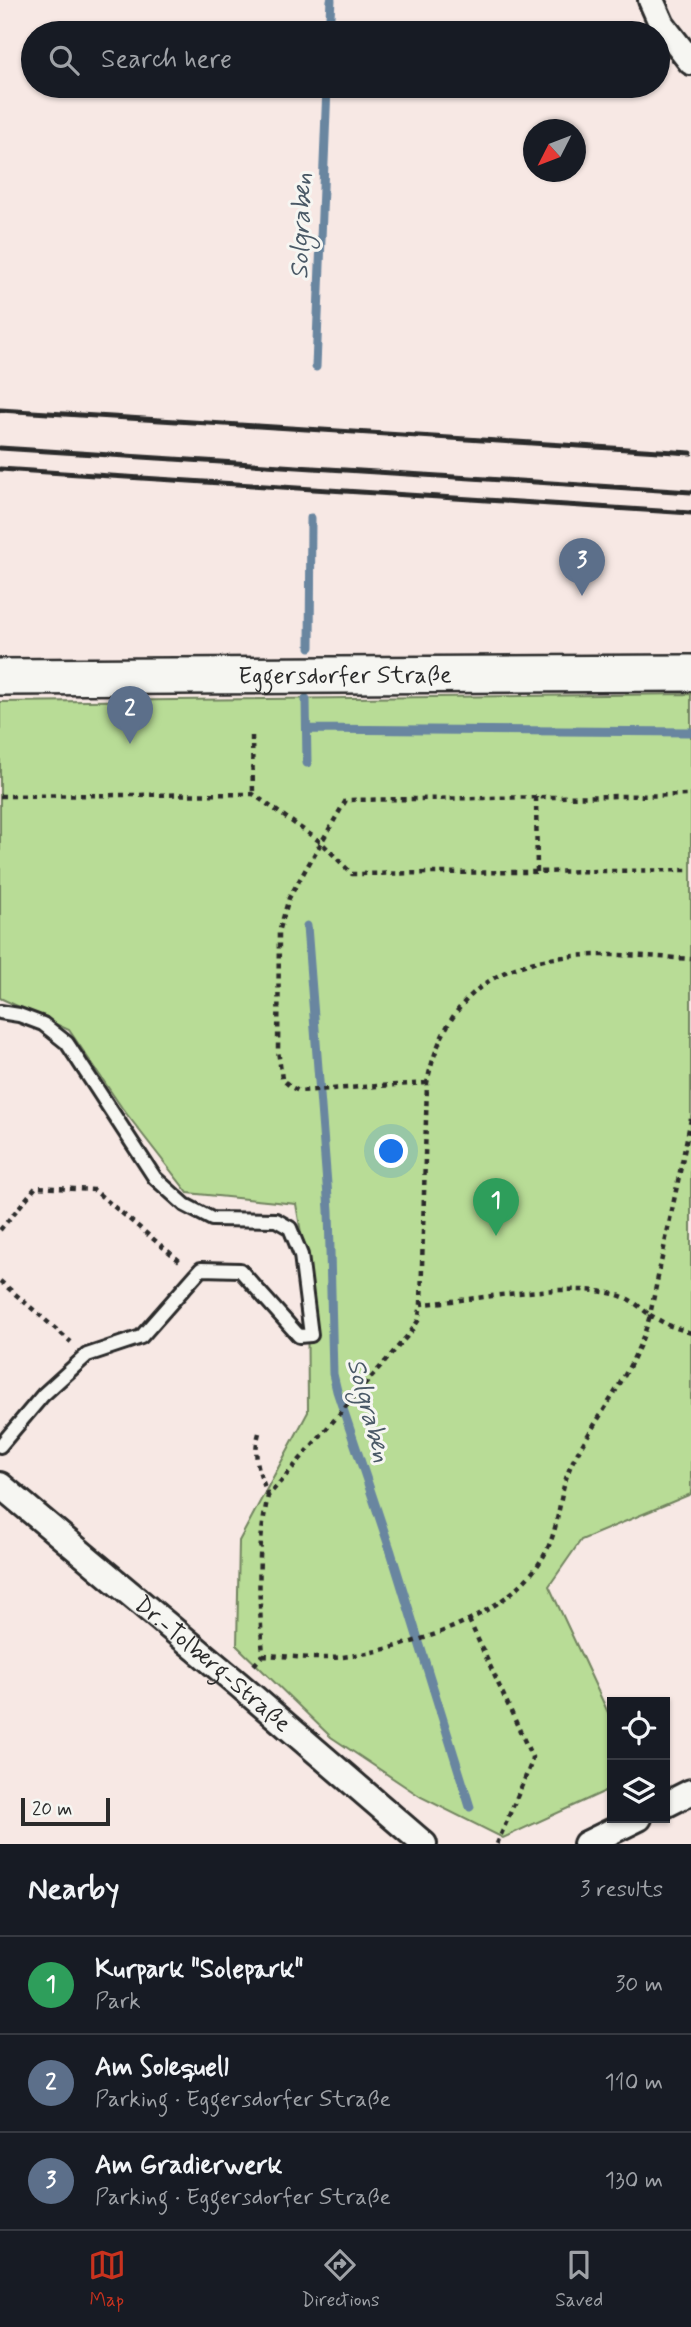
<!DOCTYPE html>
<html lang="en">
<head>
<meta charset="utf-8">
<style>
  body { margin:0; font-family:Mynerve,sans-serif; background:#20242c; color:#f1f3f6 }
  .controls { position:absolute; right:21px; bottom:21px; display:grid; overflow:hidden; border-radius:0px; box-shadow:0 2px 5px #0004 }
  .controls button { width:63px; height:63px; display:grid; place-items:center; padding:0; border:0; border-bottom:2px solid #363941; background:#171b24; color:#f1f3f6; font:35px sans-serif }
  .compass { position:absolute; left:523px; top:119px; width:63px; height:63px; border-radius:50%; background:#171b24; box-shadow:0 2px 5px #0004; rotate:228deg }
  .scale { position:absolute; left:21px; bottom:18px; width:89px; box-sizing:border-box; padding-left:7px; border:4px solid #2b2b2b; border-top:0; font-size:19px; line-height:24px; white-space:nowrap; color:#2b2b2b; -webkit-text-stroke:5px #f6f6f2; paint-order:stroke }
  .you { position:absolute; left:392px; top:1152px; width:24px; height:24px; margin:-18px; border:5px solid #fff; border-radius:50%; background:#1a73e8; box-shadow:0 0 0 10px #1a73e833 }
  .badge { display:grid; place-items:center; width:46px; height:46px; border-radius:50%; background:#c8321e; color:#fff; font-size:23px; font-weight:700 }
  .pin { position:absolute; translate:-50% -58px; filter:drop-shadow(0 2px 4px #0008) }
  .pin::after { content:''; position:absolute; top:37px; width:24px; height:21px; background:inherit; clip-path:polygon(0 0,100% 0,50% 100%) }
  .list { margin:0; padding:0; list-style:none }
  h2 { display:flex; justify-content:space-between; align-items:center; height:91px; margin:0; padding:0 28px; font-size:30px }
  h2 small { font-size:23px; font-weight:400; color:#9ea1a6 }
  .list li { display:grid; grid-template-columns:46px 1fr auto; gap:21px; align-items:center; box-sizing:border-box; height:98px; padding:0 28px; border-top:2px solid #363941 }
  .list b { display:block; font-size:26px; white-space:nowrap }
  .list p { margin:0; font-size:23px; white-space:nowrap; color:#9ea1a6 }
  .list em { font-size:23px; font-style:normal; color:#9ea1a6 }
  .icon { flex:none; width:38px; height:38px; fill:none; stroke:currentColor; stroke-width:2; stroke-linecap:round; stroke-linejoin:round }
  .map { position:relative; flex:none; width:691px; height:1844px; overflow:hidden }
  .search { position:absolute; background:#171b24; box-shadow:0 2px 5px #0004; left:21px; right:21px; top:21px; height:77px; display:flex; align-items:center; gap:18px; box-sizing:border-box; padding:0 24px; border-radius:38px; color:#9ea1a6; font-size:26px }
  .sheet { height:385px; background:#171b24 }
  nav { display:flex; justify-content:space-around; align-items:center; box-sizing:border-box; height:98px; border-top:2px solid #363941; background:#171b24; font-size:19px; color:#9ea1a6 }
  nav a { display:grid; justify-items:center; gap:4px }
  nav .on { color:#c8321e }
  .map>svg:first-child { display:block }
  .green { fill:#b8dc96; stroke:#728460; stroke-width:2 }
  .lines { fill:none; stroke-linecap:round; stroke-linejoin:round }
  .stream { stroke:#6986a0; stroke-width:9 }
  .lane-casing { stroke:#2b2b2b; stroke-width:18 }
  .street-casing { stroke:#2b2b2b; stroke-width:30 }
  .secondary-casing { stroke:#2b2b2b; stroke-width:40 }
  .path { stroke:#2b2b2b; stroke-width:4.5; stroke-dasharray:5 5; stroke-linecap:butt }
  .lane { stroke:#f6f6f2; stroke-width:12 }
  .street { stroke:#f6f6f2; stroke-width:24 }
  .secondary { stroke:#f6f6f2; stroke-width:35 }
  .rail { stroke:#2b2b2b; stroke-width:5 }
  .labels { text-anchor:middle; stroke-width:6; stroke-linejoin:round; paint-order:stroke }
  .street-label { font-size:24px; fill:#2b2b2b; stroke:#f6f6f2 }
  .water-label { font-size:26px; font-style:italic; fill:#4a5966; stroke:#f6f6f2 }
</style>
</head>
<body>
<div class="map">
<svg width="691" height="1844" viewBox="0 0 691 1844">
  <rect width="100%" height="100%" fill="#f7e8e4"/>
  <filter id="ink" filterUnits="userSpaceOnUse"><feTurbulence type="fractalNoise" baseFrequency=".0143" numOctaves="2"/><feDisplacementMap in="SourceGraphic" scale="14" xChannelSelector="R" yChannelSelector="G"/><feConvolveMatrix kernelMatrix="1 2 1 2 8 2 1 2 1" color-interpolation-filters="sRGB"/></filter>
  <g filter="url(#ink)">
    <path class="green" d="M691,694V1494L581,1540L549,1586L612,1721V1788L503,1838L421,1797L331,1737L237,1646L239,1541L308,1412L307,1267L296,1204L188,1193L122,1108L69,1030L0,998V702Z"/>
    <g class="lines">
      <path class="stream" d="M329,33L331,0
        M316,367L327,86
        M310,647L311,518
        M306,699L307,763
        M307,729L691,732
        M307,926L329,1210L333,1374L337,1391L391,1552L470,1807"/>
      <defs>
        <path id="lane" d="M0,1012L19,1015L43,1024L67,1043L155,1178L185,1205L212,1219L276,1220L290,1228L301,1255L311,1335L299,1336L240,1270L201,1269L141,1337L87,1355L43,1395L0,1446"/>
        <g id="street">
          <path d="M651,0L662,25L691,62"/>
          <path id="s1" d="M0,1485L238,1684L424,1844"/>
          <path d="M665,1805L691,1792"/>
          <path d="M586,1844L639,1818"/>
        </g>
        <g id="secondary">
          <path id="s2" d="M0,677L691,673"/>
        </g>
      </defs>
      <use href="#lane" class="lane-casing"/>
      <use href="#street" class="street-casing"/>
      <use href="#secondary" class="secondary-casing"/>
      <path class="path" d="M252,736L253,794
        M0,796L253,794L322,843L352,874L691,870
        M536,797L537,872
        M427,1083L299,1091L291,1087L282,1079L278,1050L279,932L289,898L346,800L691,795
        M691,1119L650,1315L668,1325L691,1333
        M0,1230L36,1187L94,1190L181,1262
        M0,1281L71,1342
        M259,1433C252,1458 260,1473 268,1496
        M469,1620L532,1757L531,1764L497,1844
        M263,1655C289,1656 317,1660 343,1657C411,1648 522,1614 550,1543C561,1516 559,1489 573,1461C599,1413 636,1369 650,1315C643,1310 636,1303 628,1299C583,1277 474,1301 421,1304
        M254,1665L263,1655C259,1602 256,1549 268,1496L410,1333L418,1321L421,1304L427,1083C457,940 573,951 691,959"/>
      <use href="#lane" class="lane"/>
      <use href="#street" class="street"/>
      <use href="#secondary" class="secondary"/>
      <path class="rail" d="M0,410L691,453
        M0,448L691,492
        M0,469L691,513"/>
    </g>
  </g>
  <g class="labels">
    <g class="street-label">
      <text dy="8" stroke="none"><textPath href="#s2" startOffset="345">Eggersdorfer Straße</textPath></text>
      <text dy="8" stroke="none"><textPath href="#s1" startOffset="278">Dr.-Tolberg-Straße</textPath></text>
    </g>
    <g class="water-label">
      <text transform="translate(300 226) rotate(-88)" y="9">Solgraben</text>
      <text transform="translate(370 1410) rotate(75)" y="9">Solgraben</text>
    </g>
  </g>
</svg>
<div class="controls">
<button><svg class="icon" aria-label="locate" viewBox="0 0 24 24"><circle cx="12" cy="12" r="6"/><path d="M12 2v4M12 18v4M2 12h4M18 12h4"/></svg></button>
<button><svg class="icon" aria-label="layers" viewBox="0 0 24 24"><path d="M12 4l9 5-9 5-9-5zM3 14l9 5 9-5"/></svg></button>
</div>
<svg class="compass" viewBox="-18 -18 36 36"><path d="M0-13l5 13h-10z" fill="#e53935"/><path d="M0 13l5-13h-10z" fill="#9ea1a6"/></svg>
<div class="scale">20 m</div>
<div class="you"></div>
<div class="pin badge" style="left:496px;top:1236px;background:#2e9e5b">1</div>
<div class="pin badge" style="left:130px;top:744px;background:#5c6f8a">2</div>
<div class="pin badge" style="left:582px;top:596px;background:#5c6f8a">3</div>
<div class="search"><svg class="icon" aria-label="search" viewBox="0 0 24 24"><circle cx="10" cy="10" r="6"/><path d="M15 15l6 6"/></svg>Search here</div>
</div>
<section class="sheet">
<h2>Nearby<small>3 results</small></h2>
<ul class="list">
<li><span class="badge" style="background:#2e9e5b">1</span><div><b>Kurpark &quot;Solepark&quot;</b><p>Park</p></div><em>30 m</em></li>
<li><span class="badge" style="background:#5c6f8a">2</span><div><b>Am Solequell</b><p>Parking · Eggersdorfer Straße</p></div><em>110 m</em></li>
<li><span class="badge" style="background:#5c6f8a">3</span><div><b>Am Gradierwerk</b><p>Parking · Eggersdorfer Straße</p></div><em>130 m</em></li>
</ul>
</section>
<nav>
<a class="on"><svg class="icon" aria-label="map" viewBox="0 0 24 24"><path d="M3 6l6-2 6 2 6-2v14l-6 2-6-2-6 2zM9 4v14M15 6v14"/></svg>Map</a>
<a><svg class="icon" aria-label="directions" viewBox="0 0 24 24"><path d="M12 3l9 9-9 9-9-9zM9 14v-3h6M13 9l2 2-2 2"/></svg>Directions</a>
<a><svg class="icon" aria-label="saved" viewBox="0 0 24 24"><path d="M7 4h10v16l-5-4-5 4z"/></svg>Saved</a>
</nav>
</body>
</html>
